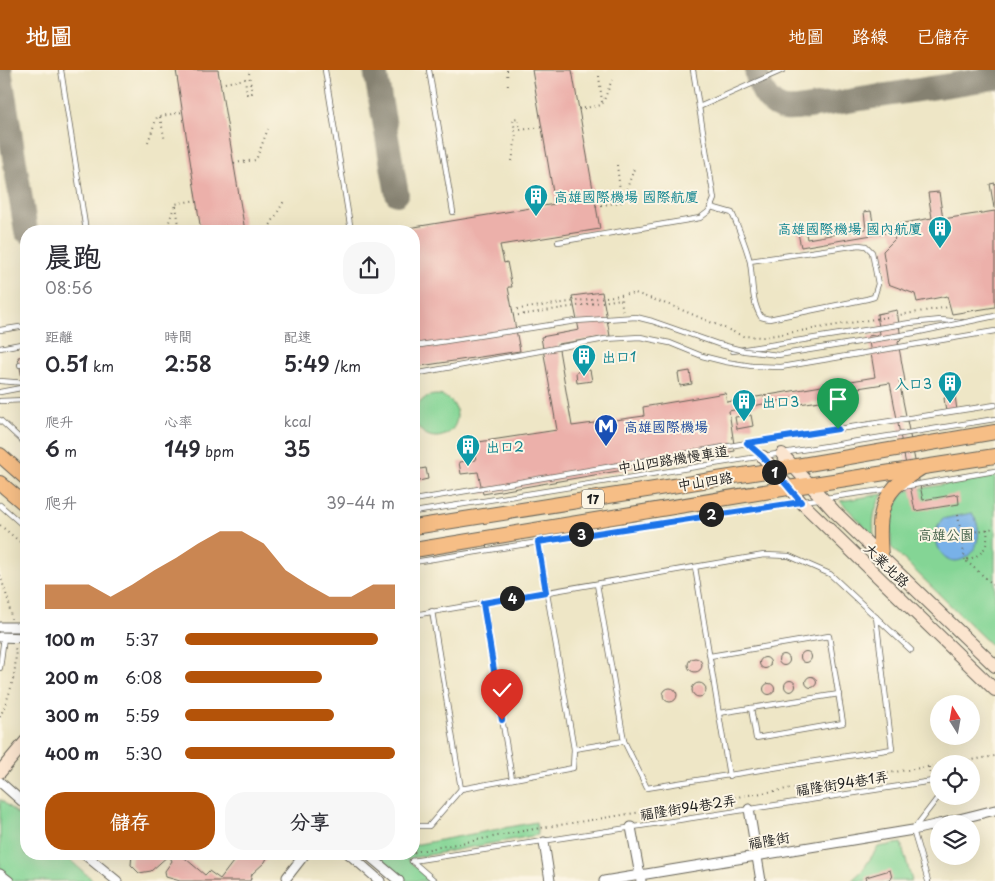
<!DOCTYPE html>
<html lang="zh-TW">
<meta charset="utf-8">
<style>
body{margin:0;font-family:"Playpen Sans","LXGW WenKai TC",sans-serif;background:#f7f7f7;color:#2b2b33;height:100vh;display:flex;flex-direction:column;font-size:19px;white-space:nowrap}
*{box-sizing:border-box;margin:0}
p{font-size:16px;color:#7c7c81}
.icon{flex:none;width:28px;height:28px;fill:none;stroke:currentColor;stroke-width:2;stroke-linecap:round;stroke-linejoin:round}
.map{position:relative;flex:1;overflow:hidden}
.details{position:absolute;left:20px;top:155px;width:400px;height:635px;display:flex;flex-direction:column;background:#fff;border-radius:20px;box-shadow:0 5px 20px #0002}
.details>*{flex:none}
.needle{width:32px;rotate:349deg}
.controls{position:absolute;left:930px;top:625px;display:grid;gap:10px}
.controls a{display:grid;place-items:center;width:50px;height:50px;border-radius:50%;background:#fff;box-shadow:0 5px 20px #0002;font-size:25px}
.pin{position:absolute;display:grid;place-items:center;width:42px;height:42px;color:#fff;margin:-51px -21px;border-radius:50% 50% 50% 0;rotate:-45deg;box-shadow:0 0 5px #0007}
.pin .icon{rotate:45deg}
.km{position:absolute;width:25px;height:25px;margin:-12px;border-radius:50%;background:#222;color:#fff;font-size:14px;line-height:25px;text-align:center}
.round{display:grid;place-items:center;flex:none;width:52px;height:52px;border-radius:20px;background:#f7f7f7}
.overview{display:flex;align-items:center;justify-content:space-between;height:85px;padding:0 25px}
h1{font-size:28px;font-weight:600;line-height:38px}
.stats{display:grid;grid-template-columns:repeat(3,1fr);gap:8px;height:85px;padding:5px 25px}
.stats div{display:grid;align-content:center}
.stats b{font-size:21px;font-weight:600}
.stats small{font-size:14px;font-weight:400}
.stats p{font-size:14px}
.chart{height:140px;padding:10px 25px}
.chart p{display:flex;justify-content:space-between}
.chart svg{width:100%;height:90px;margin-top:5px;fill:#b45309;opacity:.7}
.primary-button{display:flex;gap:10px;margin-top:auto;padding:10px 25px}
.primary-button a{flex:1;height:58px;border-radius:20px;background:#b45309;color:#fff;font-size:20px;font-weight:600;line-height:58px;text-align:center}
.primary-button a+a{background:#f7f7f7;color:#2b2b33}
ul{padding:0 25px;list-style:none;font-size:16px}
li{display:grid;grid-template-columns:80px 60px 1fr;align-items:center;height:38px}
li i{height:12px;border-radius:6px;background:#b45309}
header{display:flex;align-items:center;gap:30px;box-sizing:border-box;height:70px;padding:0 25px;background:#b45309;color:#fff}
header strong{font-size:24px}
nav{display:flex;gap:28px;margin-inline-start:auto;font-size:18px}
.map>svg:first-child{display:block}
</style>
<header>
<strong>地圖</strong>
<nav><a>地圖</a><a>路線</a><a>已儲存</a></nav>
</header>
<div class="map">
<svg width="995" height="811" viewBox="0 0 995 811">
<rect width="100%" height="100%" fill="#fcf5e5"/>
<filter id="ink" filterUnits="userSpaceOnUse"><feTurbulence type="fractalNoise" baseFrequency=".02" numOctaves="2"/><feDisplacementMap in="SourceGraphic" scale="10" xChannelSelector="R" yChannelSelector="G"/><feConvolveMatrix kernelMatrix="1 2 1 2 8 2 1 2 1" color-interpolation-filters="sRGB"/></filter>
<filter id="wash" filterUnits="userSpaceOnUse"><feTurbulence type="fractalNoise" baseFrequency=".0096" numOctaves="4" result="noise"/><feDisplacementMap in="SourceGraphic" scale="20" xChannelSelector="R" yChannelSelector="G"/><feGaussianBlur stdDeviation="1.12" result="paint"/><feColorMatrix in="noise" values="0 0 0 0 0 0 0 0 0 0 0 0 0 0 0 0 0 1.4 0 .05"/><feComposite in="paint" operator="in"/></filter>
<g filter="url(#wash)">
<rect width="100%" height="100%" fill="#eee6c6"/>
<!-- green -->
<g fill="#84d595" stroke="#507858">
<circle cx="436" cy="346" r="21"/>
<path d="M 995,406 L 995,579 L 891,477 C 891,451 888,442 905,421 Z"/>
<path d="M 883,424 C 874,438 872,449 874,466 L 840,431 Z"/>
<path d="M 0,729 L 26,752 L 26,784 L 63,784 L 94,811 L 13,811 L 0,800 Z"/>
<path d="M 536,752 L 538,765 L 407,789 L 432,811 L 407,811 L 373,784 L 414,784 L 414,775 Z"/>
<path d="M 901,773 L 912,811 L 851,811 L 862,801 L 878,777 Z"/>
</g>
<!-- water -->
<path fill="#78b1e8" stroke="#4a6682" d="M 972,443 C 995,477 950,513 937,474 C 934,465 937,457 942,449 Z"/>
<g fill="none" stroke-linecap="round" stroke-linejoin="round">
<!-- taxiway -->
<g stroke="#858171" stroke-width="24">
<path d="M 0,0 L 26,161"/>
<path d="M 375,0 L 397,124"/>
<path d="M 756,0 C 758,14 766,33 781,38 C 786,40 792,39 797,39 L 995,8"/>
</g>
</g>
<g id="blocks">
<!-- building -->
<g fill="#ecb0aa">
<path d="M 176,0 L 218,0 L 245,161 L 201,161 Z"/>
<path d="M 532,0 L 572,0 L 600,159 L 500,175 L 504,193 L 507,192 L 512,217 L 508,217 L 520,281 L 414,297 L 414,161 L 396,160 L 555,134 Z"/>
<path d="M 995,113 L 995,138 L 994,138 L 990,114 Z"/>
<path d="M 939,122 L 943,149 L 995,141 L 995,237 L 952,244 L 947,226 L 917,232 L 915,224 L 888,214 L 883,181 L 895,169 L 890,162 L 801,177 L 796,154 L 804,153 L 807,169 L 866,159 L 864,142 L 871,141 L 874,158 L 932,148 L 928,123 Z"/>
<path d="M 602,222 L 610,266 L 558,274 L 572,356 L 644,346 L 643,337 L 725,323 L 727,332 L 875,307 L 868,266 L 880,264 L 877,244 L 897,240 L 901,269 L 898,272 L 905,311 L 899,311 L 923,430 L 958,424 L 959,434 L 915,441 L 890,313 L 826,323 L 827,330 L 799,334 L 797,327 L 729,341 L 735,381 L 483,424 L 478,402 L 461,404 L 459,392 L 476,390 L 472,373 L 557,360 L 541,267 L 579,260 L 572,226 Z"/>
<path d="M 26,286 L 26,307 L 22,308 L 18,287 Z"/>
<path d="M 590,300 L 592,311 L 577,313 L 576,302 Z"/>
<path d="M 690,301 L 692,314 L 680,316 L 678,303 Z"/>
<path d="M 955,326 L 957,340 L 946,342 L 944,328 Z"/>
<path d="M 751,345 L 753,356 L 737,359 L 735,347 Z"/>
<path d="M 426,398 L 428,409 L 414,412 L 414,400 Z"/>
<circle cx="806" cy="587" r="5.5"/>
<circle cx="784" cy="590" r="5.5"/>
<circle cx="765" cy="593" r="5.5"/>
<circle cx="695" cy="595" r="7"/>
<circle cx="811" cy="612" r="5.5"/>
<circle cx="790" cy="616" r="5.5"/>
<circle cx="699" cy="620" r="7"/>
<circle cx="769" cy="619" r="5.5"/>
<circle cx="670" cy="625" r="7"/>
<path d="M 132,784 L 180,784 L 205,805 L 209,801 L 220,809 L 239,784 L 267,784 L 268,786 L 265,792 L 252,804 L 250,811 L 180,811 L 166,807 L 165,801 L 172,791 L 169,785 L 151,801 L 139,803 L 131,795 Z"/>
<path d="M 890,800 L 892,808 L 890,809 L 891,811 L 867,811 L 866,807 Z"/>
</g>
</g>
</g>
<g filter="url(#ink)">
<use href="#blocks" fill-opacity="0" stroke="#666358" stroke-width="1"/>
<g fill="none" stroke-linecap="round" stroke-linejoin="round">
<!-- lane casing -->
<g stroke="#666358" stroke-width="6">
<g id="lane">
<path d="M 61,0 L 86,161"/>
<path d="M 325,0 L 351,161"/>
<path d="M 429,0 L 453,142"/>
<path d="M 699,37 L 783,0"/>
<path d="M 711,137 L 732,143 C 739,159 746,175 750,192 C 753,210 751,231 761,247 L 769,249 L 867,229 L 874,227 L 878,214 L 872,182 L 866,176 L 859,175 L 750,191"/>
<path d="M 558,172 L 700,148 L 709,141 L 714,129 L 693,0"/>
<path d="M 0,260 L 26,256"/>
<path d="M 0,278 L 26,273"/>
<path d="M 733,281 L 910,253 L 941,250 L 962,252"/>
<path d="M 20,295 L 26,294"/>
<path d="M 414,304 L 605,269 L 640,267 L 670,273 L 702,286 L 726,292 L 752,296 L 781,297 L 995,261"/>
<path d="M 0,311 L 26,313"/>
<path d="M 0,322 L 26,317"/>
<path d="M 0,331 L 26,330"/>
<path d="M 0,350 L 26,374"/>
<path d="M 747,373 L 763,387"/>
<path d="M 902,417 L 995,401"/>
<path d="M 414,430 L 747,373 L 995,335"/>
<path d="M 0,435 L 26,458"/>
<path d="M 414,442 L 995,349"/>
<path d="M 414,492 L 726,442 L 889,419"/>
<path d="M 695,497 L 729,706"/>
<path d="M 597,514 L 624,671 L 647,718 L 892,679 L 876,547"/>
<path d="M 483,533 L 512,709"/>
<path d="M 432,541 L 461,719 L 573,698 L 574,679 L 538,472"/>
<path d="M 414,545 L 764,485 L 789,486 L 830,504 L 911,580"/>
<path d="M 710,586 L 829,566 L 843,653 L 756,668 L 751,638"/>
<path d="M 0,598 L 4,567"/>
<path d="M 719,643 L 839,624"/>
<path d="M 574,679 L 624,671"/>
<path d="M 414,756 L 429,756 L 461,719"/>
<path d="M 412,791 L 939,710"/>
<path d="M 412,791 L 435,811"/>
<path d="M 928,811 L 913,760 L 939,726"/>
</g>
</g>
<!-- street casing -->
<g stroke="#666358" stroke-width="11">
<g id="street">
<path d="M 0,557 L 26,557"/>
<path d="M 0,567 L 26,568"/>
<path d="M 0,712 L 26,735"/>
<path d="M 749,739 L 761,811"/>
<path d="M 939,754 L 995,740"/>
<path d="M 631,757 L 641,811"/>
<path d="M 544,772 L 550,811"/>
<path d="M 84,784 L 117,811"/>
<path d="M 349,784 L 380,811"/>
<path d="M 367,784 L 399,811"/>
<path d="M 0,804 L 9,811"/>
<path d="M 287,807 L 305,784"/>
<path d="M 604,811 L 913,760 L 939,754"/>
</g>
</g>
<!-- secondary casing -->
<g stroke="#666358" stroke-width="14">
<g id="secondary">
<path d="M 782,384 L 834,441 L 995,596"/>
<path d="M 763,387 L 801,432 L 995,620"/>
<path d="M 0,702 L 26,671"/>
</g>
</g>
<!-- primary casing -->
<g stroke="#666358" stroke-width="16">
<g id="primary">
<path d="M 0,385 L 26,408"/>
<path d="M 0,413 L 26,435"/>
<path d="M 414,457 L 773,400 L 995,362"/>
<path d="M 414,480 L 788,418 L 995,386"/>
<path d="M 881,486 C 879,462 877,436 895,417 C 902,410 912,404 921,398"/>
</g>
</g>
<!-- path -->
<g stroke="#666358" stroke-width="2" stroke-dasharray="1 4" stroke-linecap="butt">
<path d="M 507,0 L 508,18"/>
<path d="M 599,6 L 602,32"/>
<path d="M 220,14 L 245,9 L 247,24 L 252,23 L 249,4 L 250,0"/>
<path d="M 579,39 L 602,35 L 612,10"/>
<path d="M 160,47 L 165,71"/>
<path d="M 148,72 L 157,47 L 182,42"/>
<path d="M 512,91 L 516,67 L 513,49 L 518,48 L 520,60 L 542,57"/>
<path d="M 234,93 L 256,90 L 268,59"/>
<path d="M 617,95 L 621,129"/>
<path d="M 176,136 L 180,161"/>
<path d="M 596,136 L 622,132 L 634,99"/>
<path d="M 166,161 L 175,134 L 196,130"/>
<path d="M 264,161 L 267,161 L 284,131"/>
<path d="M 512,240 L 635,223 L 675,237 L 743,266 L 763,267 L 949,237"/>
<path d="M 513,246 L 621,229 L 623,243"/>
<path d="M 958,445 L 965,490"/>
<path d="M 0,455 L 26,477"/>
<path d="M 987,459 C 989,477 983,486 965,490 L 995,516"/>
<path d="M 961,464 L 995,458"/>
<path d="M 0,505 L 9,533 L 11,549"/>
<path d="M 0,647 C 10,624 18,601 15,576"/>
<path d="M 949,694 L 995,686"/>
<path d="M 929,697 L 930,706"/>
<path d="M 414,782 L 534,759 L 939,695"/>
<path d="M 398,784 L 402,784"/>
</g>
<!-- lane -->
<use href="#lane" stroke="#fff" stroke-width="4.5"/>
<!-- street -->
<use href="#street" stroke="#fff" stroke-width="9"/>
<!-- secondary -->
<use href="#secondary" stroke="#fbe5cf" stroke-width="12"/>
<!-- primary -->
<use href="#primary" stroke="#f6be86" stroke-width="14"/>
<!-- lane-bridge casing -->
<g stroke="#666358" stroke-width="6" stroke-linecap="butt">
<path id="lane-bridge" d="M 414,276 L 576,251 L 636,247 L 652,251 L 718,274 L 745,281 L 778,285 L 914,263 L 995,246"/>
</g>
<!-- lane-bridge -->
<use href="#lane-bridge" stroke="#fff" stroke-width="4.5"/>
</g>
</g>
<g fill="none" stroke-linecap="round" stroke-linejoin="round" filter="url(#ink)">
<!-- route casing -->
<g stroke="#fff" stroke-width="10">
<path id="route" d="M 502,650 L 483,533 L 546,522 L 538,472 L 801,432 L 763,387 L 747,373 L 838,359"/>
</g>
<!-- route -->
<use href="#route" stroke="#1a73e8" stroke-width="6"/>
</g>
<!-- icons -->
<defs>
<g id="building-pin" transform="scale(1.25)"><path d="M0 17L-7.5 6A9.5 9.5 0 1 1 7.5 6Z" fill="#0f9aa8" stroke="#fcf5e5"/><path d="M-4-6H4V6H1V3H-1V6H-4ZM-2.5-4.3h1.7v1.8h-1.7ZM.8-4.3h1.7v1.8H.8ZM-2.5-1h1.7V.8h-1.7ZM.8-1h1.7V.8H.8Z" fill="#fff"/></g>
<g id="metro-pin" transform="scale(1.25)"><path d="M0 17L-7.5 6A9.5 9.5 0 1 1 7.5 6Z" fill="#1a4fb4" stroke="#fcf5e5"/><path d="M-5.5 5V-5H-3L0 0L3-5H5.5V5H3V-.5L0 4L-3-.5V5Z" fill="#fff"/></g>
</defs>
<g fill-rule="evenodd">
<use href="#building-pin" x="536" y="126"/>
<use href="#building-pin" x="940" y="158"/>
<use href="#building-pin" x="584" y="286"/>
<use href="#building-pin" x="950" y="313"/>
<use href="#building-pin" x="744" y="331"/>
<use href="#metro-pin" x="606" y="356"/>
<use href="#building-pin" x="468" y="376"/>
</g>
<g text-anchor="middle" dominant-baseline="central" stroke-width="4" stroke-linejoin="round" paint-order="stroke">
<!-- shield labels -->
<rect fill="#fcf5e5" stroke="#5f5d58" stroke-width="1" x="582" y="419.5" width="22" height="19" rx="4"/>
<g font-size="12" font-weight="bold" fill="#1c1c1c">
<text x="593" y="429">17</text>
</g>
<!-- culture labels -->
<g font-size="14" fill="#0d838f" stroke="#fcf5e5" text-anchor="start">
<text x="554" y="126">高雄國際機場 國際航廈</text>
<text x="922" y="158" text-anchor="end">高雄國際機場 國內航廈</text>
<text x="602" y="286">出口1</text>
<text x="932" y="313" text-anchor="end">入口3</text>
<text x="762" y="331">出口3</text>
<text x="486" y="376">出口2</text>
</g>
<!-- transit labels -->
<g font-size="14" fill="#164399" stroke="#fcf5e5" text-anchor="start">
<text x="624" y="356">高雄國際機場</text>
</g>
<!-- street labels -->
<g font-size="14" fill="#1c1c1c" stroke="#fcf5e5">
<text transform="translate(673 389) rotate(-9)">中山四路機慢車道</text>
<text transform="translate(705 411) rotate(-9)">中山四路</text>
<text transform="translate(887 495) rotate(44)">大業北路</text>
<text transform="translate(842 713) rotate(-9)">福隆街94巷1弄</text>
<text transform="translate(688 737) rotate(-9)">福隆街94巷2弄</text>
<text transform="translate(769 770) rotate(-10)">福隆街</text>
</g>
<!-- park labels -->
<g font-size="14" fill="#405d46" stroke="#fcf5e5">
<text x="946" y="464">高雄公園</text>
</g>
</g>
</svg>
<div class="controls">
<a><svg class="needle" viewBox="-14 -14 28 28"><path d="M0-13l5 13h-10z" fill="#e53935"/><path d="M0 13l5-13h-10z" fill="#7c7c81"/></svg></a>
<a><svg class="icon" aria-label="locate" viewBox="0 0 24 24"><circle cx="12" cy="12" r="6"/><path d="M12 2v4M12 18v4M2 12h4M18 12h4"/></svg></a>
<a><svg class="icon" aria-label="layers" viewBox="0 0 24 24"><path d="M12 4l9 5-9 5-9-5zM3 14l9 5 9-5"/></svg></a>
</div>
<div class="pin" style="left:838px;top:359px;background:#1e9e55"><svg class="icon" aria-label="arrive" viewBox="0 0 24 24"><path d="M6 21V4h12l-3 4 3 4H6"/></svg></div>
<div class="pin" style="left:502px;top:650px;background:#d93025"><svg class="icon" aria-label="check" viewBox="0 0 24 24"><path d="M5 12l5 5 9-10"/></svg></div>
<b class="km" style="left:774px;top:402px">1</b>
<b class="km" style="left:711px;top:444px">2</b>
<b class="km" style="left:581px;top:464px">3</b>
<b class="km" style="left:512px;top:528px">4</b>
<section class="details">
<div class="overview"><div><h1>晨跑</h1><p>08:56</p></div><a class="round"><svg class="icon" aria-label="share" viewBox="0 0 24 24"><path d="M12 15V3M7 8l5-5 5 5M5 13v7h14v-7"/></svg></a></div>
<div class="stats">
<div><p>距離</p><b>0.51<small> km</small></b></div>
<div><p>時間</p><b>2:58</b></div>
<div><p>配速</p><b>5:49<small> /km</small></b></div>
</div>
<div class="stats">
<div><p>爬升</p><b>6<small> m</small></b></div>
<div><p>心率</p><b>149<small> bpm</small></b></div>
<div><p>kcal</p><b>35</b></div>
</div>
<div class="chart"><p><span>爬升</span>39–44 m</p>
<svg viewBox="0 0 160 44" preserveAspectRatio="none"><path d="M0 44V32L10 32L20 32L30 38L40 32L50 25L60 19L70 12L80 6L90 6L100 12L110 25L120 32L130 38L140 38L150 32L160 32V44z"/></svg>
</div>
<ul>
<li><b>100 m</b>5:37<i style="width:92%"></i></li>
<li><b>200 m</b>6:08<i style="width:65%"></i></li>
<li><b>300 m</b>5:59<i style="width:71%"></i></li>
<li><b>400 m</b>5:30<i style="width:100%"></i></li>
</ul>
<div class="primary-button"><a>儲存</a><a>分享</a></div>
</section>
</div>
